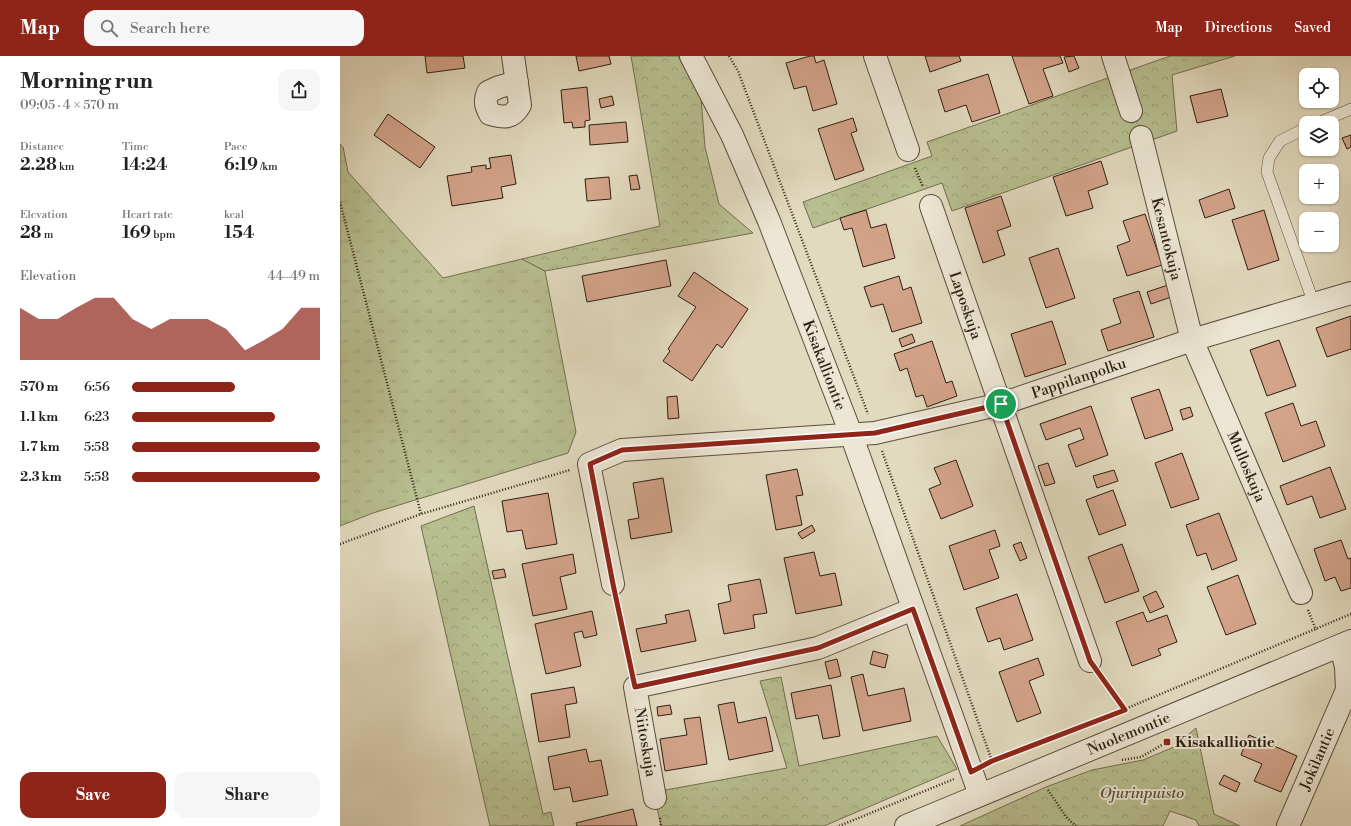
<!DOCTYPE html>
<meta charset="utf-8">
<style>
body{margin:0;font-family:"Libre Bodoni",serif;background:#f6f6f6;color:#222;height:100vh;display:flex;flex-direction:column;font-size:15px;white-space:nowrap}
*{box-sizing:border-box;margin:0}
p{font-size:13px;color:#767676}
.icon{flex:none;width:22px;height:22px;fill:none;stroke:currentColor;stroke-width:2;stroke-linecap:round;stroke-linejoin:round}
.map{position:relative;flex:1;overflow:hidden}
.details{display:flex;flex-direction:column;background:#fff;width:340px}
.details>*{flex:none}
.buttons{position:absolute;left:959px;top:12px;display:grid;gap:8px}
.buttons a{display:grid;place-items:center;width:40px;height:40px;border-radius:8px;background:#fff;box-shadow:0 1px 3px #0004;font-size:20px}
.pin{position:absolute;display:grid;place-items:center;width:34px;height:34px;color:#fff;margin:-17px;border:2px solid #fff;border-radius:50%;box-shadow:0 1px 4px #0007}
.round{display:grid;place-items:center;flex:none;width:42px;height:42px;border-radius:12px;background:#f6f6f6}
.summary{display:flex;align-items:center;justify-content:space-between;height:68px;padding:0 20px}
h1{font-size:22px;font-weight:800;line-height:30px}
.stats{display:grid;grid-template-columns:repeat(3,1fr);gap:6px;height:68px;padding:4px 20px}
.stats div{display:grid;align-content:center}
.stats b{font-size:17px;font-weight:800}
.stats small{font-size:11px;font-weight:400}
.stats p{font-size:11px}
.chart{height:112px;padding:8px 20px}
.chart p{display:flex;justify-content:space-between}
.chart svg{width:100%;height:72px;margin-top:4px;fill:#8f2418;opacity:.7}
.primary-button{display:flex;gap:8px;margin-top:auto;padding:8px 20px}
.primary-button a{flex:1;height:46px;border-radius:12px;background:#8f2418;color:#fff;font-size:16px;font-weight:800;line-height:46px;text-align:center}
.primary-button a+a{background:#f6f6f6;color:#222}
ul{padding:0 20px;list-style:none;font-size:13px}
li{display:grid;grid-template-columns:64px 48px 1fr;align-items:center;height:30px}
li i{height:10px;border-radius:5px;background:#8f2418}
header{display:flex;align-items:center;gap:24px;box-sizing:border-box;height:56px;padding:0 20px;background:#8f2418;color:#fff}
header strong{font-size:19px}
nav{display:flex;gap:22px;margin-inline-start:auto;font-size:14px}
.search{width:280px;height:36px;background:#f6f6f6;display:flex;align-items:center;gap:10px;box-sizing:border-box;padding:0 14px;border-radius:12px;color:#767676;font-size:15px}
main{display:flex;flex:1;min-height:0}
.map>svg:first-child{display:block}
</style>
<header>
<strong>Map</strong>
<div class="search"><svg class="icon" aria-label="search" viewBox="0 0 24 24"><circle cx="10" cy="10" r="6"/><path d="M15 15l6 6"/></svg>Search here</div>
<nav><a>Map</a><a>Directions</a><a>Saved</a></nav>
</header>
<main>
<section class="details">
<div class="summary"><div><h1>Morning run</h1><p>09:05 · 4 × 570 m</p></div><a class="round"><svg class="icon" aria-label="share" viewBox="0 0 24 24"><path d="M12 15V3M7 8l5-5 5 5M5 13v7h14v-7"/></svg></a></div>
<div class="stats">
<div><p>Distance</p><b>2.28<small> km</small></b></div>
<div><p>Time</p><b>14:24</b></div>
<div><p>Pace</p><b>6:19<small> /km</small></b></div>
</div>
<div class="stats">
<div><p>Elevation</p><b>28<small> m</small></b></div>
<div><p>Heart rate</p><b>169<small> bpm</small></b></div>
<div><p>kcal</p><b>154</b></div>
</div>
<div class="chart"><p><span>Elevation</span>44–49 m</p>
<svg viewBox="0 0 160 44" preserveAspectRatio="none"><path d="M0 44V12L10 19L20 19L30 12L40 6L50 6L60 19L70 25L80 19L90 19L100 19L110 25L120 38L130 32L140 25L150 12L160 12V44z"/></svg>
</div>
<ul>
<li><b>570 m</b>6:56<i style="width:55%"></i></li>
<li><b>1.1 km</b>6:23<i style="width:76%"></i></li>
<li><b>1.7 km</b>5:58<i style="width:100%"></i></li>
<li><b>2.3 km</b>5:58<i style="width:100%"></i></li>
</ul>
<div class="primary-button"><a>Save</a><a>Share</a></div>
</section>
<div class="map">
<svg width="1011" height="770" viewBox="0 0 1011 770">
<defs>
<pattern id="grass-tufts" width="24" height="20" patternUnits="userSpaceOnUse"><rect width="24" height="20" fill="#b7be8f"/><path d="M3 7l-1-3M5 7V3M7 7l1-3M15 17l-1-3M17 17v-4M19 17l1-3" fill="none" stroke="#9ea37a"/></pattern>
<pattern id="forest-crowns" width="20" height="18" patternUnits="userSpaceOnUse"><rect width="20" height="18" fill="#b7be8f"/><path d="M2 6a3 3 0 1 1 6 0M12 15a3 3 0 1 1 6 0" fill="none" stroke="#9ea37a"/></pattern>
</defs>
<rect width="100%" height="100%" fill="#e2dabf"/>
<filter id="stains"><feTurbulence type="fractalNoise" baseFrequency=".005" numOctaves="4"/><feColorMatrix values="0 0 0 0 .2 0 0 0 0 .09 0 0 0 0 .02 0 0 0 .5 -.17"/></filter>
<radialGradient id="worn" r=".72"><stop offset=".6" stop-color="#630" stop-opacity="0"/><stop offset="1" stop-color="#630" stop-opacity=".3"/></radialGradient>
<!-- grass -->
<path fill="url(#grass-tufts)" stroke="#726e50" d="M 0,88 L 3,91 L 8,116 L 103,222 L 182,203 L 205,215 L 236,376 L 228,397 L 33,457 L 0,470 Z"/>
<!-- forest -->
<g fill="url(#forest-crowns)" stroke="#726e50">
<path d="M 291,0 L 338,0 L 361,42 L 365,91 L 379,148 L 413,177 L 205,215 L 182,203 L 320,170 Z"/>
<path d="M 830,0 L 895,0 L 832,19 L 837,75 L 612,155 L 602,127 L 473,172 L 463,146 L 592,100 L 587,86 Z"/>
<path d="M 134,450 L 203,758 L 211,756 L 214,770 L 150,770 L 81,470 Z"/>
<path d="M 441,621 L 459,710 L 597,680 L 617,713 L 484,770 L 321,770 L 315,742 L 320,735 L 447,712 L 420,625 Z"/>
<path d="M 856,672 L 874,758 L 900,770 L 859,770 L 856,764 L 830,755 L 823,770 L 620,770 L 706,731 L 752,714 L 803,704 L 834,691 Z"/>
</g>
<!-- building -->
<g fill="#d3a38a" stroke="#2e1e11">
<path d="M 85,0 L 123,0 L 125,12 L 87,17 Z"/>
<path d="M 236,0 L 269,0 L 271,8 L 239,15 Z"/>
<path d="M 470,0 L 474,0 L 476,7 L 484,4 L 497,48 L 473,55 L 466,30 L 454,33 L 446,7 Z"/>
<path d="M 585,0 L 619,0 L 621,5 L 590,16 Z"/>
<path d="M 672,0 L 720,0 L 723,7 L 703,13 L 713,40 L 689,48 Z"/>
<path d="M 734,0 L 739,12 L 729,16 L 724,1 Z"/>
<path d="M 648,18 L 660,57 L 632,66 L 626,49 L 605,56 L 598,34 Z"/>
<path d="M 247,31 L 250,64 L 245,65 L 245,71 L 233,72 L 232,66 L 224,67 L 221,34 Z"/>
<path d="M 881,33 L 888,60 L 857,67 L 850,40 Z"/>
<path d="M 272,40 L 274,49 L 261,52 L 259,43 Z"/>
<path d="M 48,58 L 95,91 L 80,112 L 34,79 Z"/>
<path d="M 513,62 L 517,75 L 511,77 L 524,114 L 495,124 L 478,73 Z"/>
<path d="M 286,66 L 288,86 L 250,89 L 249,69 Z"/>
<path d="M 1011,79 L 1011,91 L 1007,93 L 1002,82 Z"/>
<path d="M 171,99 L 176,128 L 161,131 L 163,142 L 112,150 L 107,120 L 132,116 L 131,111 L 146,109 L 146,113 L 151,112 L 149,102 Z"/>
<path d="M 761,105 L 768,128 L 748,135 L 753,152 L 726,160 L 713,121 Z"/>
<path d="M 297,119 L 300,133 L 291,134 L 289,120 Z"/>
<path d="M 269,121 L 271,143 L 247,145 L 245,123 Z"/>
<path d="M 889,133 L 895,152 L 865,162 L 859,144 Z"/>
<path d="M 661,140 L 671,170 L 657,175 L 665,199 L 643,207 L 625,152 Z"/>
<path d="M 526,154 L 531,172 L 546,168 L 555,202 L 523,211 L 512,172 L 504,174 L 500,162 Z"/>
<path d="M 924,154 L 939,204 L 908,214 L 892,164 Z"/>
<path d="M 805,158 L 822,209 L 787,220 L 777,190 L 790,185 L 783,165 Z"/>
<path d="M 718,192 L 735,242 L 706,252 L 689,202 Z"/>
<path d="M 326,204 L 331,230 L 247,246 L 242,220 Z"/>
<path d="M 354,216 L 408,253 L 382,292 L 377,288 L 352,325 L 323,305 L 330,295 L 328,293 L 356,251 L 338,240 Z"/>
<path d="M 559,220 L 563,234 L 571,231 L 582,267 L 552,276 L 543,248 L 531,251 L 524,231 Z"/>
<path d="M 831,228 L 834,240 L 811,248 L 807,236 Z"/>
<path d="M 799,235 L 814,281 L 768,295 L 761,274 L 781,267 L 773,243 Z"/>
<path d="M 1011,260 L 1011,293 L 987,301 L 976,272 Z"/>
<path d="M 712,265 L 726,308 L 685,321 L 671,278 Z"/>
<path d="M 572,278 L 575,286 L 562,291 L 559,283 Z"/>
<path d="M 939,284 L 956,330 L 927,340 L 910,294 Z"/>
<path d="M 592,285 L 606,327 L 612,325 L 617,340 L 587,351 L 583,339 L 576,341 L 567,312 L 560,315 L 554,298 Z"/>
<path d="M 819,333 L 833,374 L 805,383 L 791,342 Z"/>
<path d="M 337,340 L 339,362 L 328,363 L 327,341 Z"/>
<path d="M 953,347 L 961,370 L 976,365 L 985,390 L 943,406 L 925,357 Z"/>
<path d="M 751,350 L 768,399 L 736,411 L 728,389 L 744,383 L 740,372 L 706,384 L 700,368 Z"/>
<path d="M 850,351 L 853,360 L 843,364 L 840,354 Z"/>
<path d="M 842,397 L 859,443 L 831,452 L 815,407 Z"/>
<path d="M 616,404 L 633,450 L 601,463 L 589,433 L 601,428 L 594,412 Z"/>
<path d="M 708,407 L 715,427 L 705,430 L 698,410 Z"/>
<path d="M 990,411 L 1006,453 L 980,462 L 972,440 L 947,449 L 940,430 Z"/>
<path d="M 457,413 L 463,439 L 456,440 L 462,469 L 436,474 L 426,419 Z"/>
<path d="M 774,414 L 778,425 L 757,432 L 753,420 Z"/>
<path d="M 323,422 L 332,476 L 291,483 L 288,464 L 299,462 L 293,427 Z"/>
<path d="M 773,434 L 786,469 L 759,479 L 746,444 Z"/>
<path d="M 208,437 L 217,488 L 186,493 L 182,474 L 167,476 L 162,445 Z"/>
<path d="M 879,457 L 897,504 L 872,514 L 866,497 L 857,500 L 846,469 Z"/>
<path d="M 472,469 L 475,475 L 462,483 L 458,477 Z"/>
<path d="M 655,474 L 660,490 L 649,494 L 659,522 L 624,534 L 609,490 Z"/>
<path d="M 1001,484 L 1008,503 L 1011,502 L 1011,532 L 1001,535 L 995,521 L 985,525 L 974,493 Z"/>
<path d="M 681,486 L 687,502 L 680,505 L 673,489 Z"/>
<path d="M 782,488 L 799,535 L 765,547 L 748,501 Z"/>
<path d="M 474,496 L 480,520 L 495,517 L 502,549 L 456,558 L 444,502 Z"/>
<path d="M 233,498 L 236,517 L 220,521 L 227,553 L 193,560 L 182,508 Z"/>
<path d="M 164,513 L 166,521 L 154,523 L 152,515 Z"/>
<path d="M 898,519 L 916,568 L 886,579 L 867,531 Z"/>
<path d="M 420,523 L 427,557 L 413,559 L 415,572 L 384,578 L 378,548 L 391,545 L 388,529 Z"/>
<path d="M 816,535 L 824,551 L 810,557 L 803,541 Z"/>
<path d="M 677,538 L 693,584 L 664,594 L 660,582 L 648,586 L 636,552 Z"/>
<path d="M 349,554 L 356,585 L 301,596 L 296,573 L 327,567 L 325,559 Z"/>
<path d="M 252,555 L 257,579 L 244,582 L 242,575 L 234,577 L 241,610 L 206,618 L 195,568 Z"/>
<path d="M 803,556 L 807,566 L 827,559 L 837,586 L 818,593 L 821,599 L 792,610 L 776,566 Z"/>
<path d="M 533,595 L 548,599 L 545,612 L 530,608 Z"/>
<path d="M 698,602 L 704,619 L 689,625 L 701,657 L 677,666 L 659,616 Z"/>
<path d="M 497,603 L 501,620 L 489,623 L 485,606 Z"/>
<path d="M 523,618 L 528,640 L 564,632 L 571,665 L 523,675 L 511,621 Z"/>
<path d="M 491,629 L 500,680 L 483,683 L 478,659 L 456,663 L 451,637 Z"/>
<path d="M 234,631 L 237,647 L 225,649 L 230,681 L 199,686 L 191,638 Z"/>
<path d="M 394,646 L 398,667 L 426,661 L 433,695 L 389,704 L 378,649 Z"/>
<path d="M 330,649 L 332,658 L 318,660 L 317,651 Z"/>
<path d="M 360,661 L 367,708 L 325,715 L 320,683 L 347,679 L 344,663 Z"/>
<path d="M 909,679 L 957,700 L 941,736 L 914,725 L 922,708 L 901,699 Z"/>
<path d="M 246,693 L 249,706 L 261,704 L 268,739 L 233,746 L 230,731 L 214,734 L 208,701 Z"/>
<path d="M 884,719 L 900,727 L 896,736 L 879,728 Z"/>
<path d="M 293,753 L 297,770 L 237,770 L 236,767 Z"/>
</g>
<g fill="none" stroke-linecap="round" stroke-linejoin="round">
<!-- service casing -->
<g stroke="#5b4d3c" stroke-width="12">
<g id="service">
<path d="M 978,67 L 1011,53"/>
<path d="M 966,72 L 940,85 L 929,102 L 927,116 L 974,248"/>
</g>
</g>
<!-- minor casing -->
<g stroke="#5b4d3c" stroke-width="24">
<g id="minor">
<path d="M 173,0 L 180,49 C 172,63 164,62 150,58 C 146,50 144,45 148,36 L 159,31 L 177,26"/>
<path d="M 535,0 L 568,94"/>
<path d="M 773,0 L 791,55"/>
<path id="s1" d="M 801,81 L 852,284 L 961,537"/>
<path id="s2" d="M 591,150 L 750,605"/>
<path id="s3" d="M 273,528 L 249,408 L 282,394 L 535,377 L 661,348 L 852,284 L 1011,237"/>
<path d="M 315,742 L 295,631 L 478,592 L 573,553"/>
<path id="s4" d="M 948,770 L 1007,634 L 1006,611 L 1001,590"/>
</g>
</g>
<!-- tertiary casing -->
<g stroke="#5b4d3c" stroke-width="24">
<g id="tertiary">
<path id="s5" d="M 351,0 L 392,79 L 429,165 L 511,378 L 640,739"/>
<path id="s6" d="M 566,770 L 1011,585"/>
</g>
</g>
<!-- path -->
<g stroke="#2e1e11" stroke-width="2.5" stroke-dasharray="1 2" stroke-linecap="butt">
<path d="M 389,0 L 398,15 L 528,358"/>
<path d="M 575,112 L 583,131"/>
<path d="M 0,146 L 81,458"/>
<path d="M 542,395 L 652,705"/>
<path d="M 0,488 L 81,458 L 230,414"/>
<path d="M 277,548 L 291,611"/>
<path d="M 968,554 L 976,574"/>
<path d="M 761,620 L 785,653"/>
<path d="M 782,704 L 801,701 L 827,686"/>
<path d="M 652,705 L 785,653 L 1011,558"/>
<path d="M 708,734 L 727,762 L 736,770"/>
<path d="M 320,762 L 321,770"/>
<path d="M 499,770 L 614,723"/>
</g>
<!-- service -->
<use href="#service" stroke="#ece7d5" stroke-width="11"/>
<!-- minor -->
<use href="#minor" stroke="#ece7d5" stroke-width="22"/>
<!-- tertiary -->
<use href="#tertiary" stroke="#ece7d5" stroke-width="22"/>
</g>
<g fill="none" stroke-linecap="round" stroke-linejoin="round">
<!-- route casing -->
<g stroke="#fff" stroke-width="8">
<path id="route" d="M 661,348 L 750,605 L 785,654 L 652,705 L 631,716 L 573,553 L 478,592 L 295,631 L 273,528 L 250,408 L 282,394 L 535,377 Z"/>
</g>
<!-- route -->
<use href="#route" stroke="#8f2418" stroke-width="5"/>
</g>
<!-- markers -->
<rect fill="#8f2418" stroke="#ece7d5" stroke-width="1.5" x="823" y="682" width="8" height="8" rx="2"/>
<g text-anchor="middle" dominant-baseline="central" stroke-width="4" stroke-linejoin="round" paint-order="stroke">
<!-- street labels -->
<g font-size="15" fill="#2e1e11" stroke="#ece7d5">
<text stroke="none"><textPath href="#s1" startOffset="105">Kesantokuja</textPath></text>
<text stroke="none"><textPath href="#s2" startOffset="105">Laposkuja</textPath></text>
<text stroke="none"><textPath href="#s5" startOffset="337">Kisakalliontie</textPath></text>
<text stroke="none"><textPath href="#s3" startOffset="623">Pappilanpolku</textPath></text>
<text stroke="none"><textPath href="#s1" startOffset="347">Mulloskuja</textPath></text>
<text stroke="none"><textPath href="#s6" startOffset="241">Nuolemontie</textPath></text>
<text transform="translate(305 686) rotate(80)">Niitoskuja</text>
<text stroke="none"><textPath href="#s4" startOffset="73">Jokilantie</textPath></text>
</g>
<!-- poi labels -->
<g font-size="15" font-weight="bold" fill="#2e1e11" stroke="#ece7d5" text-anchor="start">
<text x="835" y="686">Kisakalliontie</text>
</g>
<!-- park labels -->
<g font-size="15" font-style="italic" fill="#574e37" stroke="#ece7d5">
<text x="802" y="737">Ojurinpuisto</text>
</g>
</g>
<rect width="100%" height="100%" filter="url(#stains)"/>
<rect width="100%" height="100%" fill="url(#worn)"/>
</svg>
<div class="buttons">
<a><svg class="icon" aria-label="locate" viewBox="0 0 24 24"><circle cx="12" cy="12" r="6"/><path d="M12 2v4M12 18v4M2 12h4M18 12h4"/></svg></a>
<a><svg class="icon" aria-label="layers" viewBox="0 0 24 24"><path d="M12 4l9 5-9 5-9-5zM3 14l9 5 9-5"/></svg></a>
<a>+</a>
<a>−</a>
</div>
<div class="pin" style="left:661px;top:348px;background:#1e9e55"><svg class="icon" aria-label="arrive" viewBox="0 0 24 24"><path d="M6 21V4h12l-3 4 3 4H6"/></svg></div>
</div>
</main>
